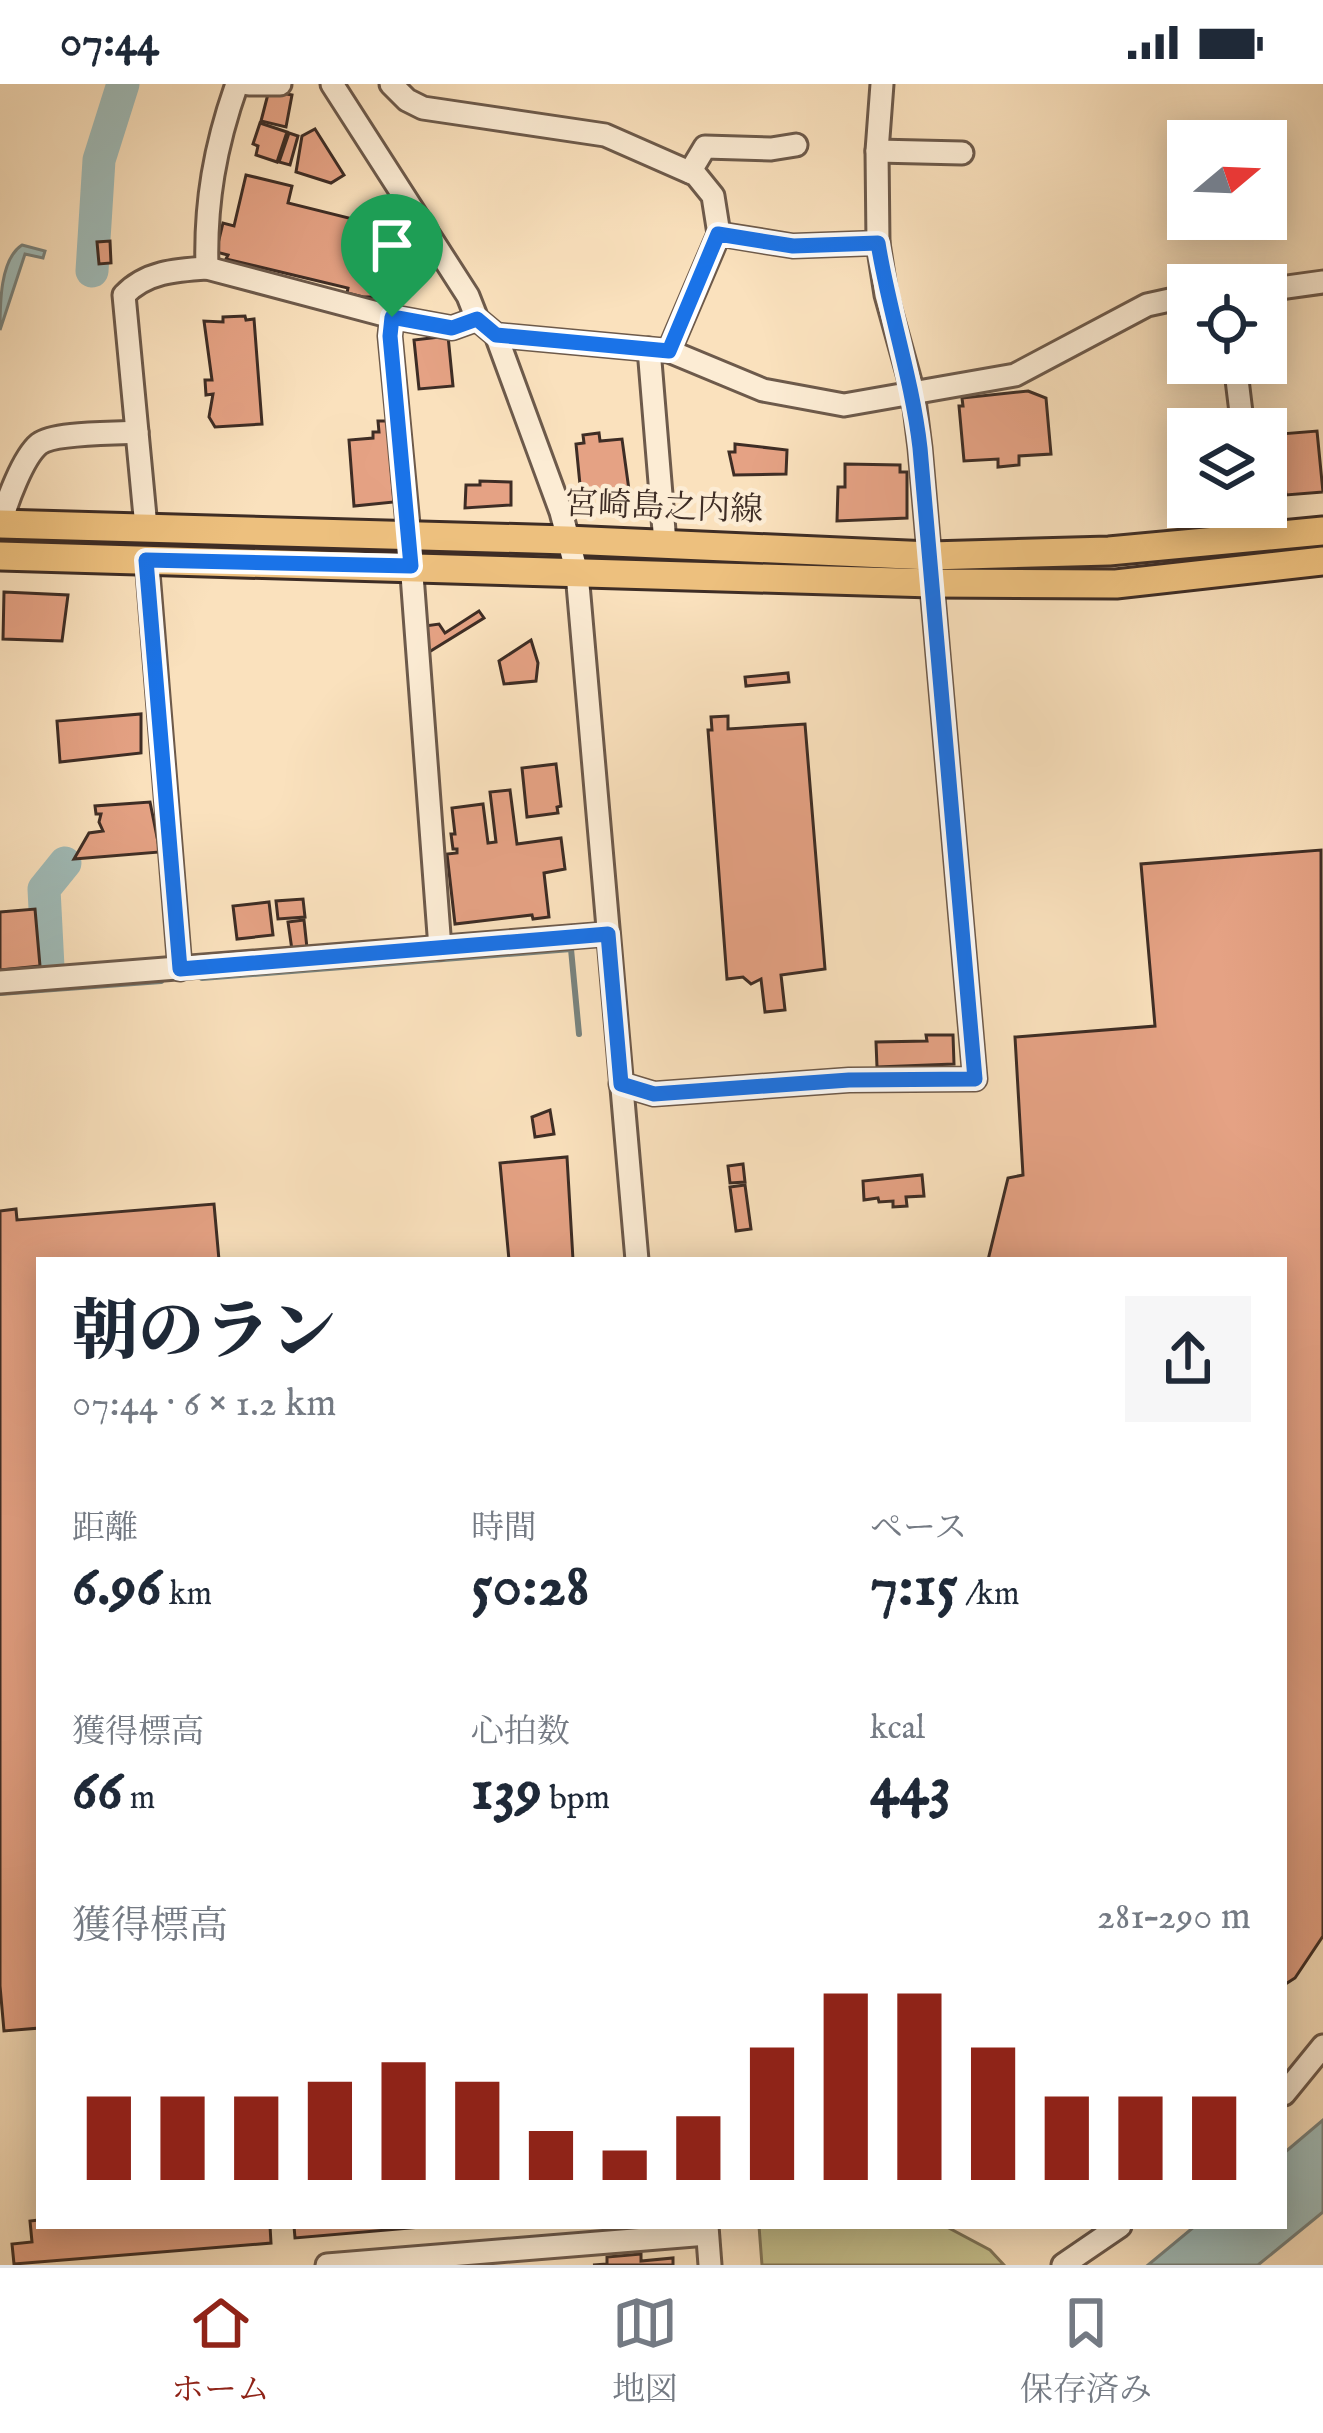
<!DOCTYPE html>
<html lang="ja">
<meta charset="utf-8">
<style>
body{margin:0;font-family:"IM FELL English","Noto Serif JP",serif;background:#f6f6f7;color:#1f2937;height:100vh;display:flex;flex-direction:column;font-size:45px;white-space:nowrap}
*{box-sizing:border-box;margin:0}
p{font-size:39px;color:#747a83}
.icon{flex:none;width:66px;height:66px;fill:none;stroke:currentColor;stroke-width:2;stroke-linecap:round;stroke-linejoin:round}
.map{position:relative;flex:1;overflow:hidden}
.panel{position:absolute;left:36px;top:1173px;width:1251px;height:972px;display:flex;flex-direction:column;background:#fff;border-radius:0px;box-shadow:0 6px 30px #0003}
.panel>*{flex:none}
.needle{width:78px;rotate:71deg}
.fabs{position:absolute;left:1167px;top:36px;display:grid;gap:24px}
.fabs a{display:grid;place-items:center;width:120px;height:120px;border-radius:0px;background:#fff;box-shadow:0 6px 30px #0003;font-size:60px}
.pin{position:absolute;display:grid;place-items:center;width:102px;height:102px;color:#fff;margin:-123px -51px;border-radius:50% 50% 50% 0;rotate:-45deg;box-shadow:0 0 12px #0007}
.pin .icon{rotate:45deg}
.round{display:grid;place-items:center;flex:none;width:126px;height:126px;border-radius:0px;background:#f6f6f7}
.head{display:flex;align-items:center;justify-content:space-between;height:204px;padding:0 36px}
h1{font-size:66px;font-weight:800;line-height:90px}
.stats{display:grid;grid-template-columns:repeat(3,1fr);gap:18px;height:204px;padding:12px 36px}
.stats div{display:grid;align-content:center}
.stats b{font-size:60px;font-weight:800}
.stats small{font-size:33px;font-weight:400}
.stats p{font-size:33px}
.chart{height:336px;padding:24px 36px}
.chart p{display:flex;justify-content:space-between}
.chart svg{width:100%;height:216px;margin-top:12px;stroke:#8f2418;stroke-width:6}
.status{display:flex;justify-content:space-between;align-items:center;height:84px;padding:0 60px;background:#fff;direction:ltr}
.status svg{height:33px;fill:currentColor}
.tab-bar{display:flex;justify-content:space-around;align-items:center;height:168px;border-top:3px solid #e0e1e3;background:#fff;font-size:33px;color:#747a83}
.tab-bar a{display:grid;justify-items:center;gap:6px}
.tab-bar .on{color:#8f2418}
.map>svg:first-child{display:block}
</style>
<div class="status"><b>07:44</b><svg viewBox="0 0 49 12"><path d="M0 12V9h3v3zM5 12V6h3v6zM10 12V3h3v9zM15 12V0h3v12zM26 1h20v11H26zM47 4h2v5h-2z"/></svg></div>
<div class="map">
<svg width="1323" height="2181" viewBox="0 0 1323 2181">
<rect width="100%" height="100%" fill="#fae1bd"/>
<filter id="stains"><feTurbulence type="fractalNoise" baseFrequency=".00167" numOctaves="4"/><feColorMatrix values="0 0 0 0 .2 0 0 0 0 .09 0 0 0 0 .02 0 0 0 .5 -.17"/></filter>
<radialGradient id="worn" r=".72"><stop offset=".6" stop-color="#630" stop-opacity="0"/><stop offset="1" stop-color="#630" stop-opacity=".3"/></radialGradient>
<!-- green -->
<path fill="#c6c08c" stroke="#827658" stroke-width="3" d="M 759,2142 L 945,2142 L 990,2166 L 1004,2181 L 762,2181 Z"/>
<!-- water -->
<g fill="#a0bcb9" stroke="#79837e" stroke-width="3">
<path d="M 22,161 L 45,167 L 43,174 L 25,170 L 0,246 C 0,220 0,175 22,161 Z"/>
<path d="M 1323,2036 L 1323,2128 L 1258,2181 L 1148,2181 L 1195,2142 L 1284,2142 L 1284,2069 Z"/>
</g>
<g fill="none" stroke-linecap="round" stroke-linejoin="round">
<!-- stream -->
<g stroke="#79837e" stroke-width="6">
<path d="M 202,894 L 571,865 L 579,950"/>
<path d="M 0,909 L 161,897"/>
</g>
<!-- river -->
<g stroke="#a0bcb9" stroke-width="33">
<path d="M 92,187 L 99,76 L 123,0"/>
<path d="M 48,883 L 44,805 L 65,779"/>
</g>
</g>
<!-- building -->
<g fill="#e5a284" stroke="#3e2d25" stroke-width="3">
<path d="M 276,8 L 292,11 L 286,43 L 261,37 L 268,10 L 275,11 Z"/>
<path d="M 260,39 L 287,48 L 277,78 L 256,71 L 258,62 L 253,60 Z"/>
<path d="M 315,45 L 344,91 L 331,99 L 296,88 L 302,52 Z"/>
<path d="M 289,49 L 298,52 L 290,81 L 279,78 Z"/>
<path d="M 246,91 L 292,102 L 288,119 L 369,139 L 366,150 L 380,153 L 377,165 L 389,167 L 384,186 L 409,192 L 404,213 L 374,206 L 373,213 L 363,213 L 347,209 L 348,204 L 226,175 L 228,171 L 216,168 L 223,139 L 234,142 Z"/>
<path d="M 110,157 L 111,179 L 99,180 L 97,158 Z"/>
<path d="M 245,232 L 246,236 L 254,235 L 262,340 L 215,343 L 209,333 L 213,310 L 206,311 L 205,296 L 212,296 L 204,237 L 223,238 L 223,233 Z"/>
<path d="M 448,252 L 453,302 L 419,305 L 414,256 Z"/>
<path d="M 1028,307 L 1046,314 L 1051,370 L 1019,372 L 1019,381 L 998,383 L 998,375 L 964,377 L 959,322 L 963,322 L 962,314 Z"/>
<path d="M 378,337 L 387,337 L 394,418 L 354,422 L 349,356 L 373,354 L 373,348 L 379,348 Z"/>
<path d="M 1317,347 L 1323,408 L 1286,411 L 1280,350 Z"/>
<path d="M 599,349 L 600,357 L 622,355 L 629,406 L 581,411 L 576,360 L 584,359 L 583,351 Z"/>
<path d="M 1188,355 L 1188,422 L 1187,422 L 1179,356 Z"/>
<path d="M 735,360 L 787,366 L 786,390 L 734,391 L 729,368 L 735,368 Z"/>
<path d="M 845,380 L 900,381 L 900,388 L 907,388 L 907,434 L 837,437 L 838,403 L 845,403 Z"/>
<path d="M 480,397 L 511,398 L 511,421 L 465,424 L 466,401 L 480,401 Z"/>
<path d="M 4,508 L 68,511 L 62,557 L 3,555 Z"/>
<path d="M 479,527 L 484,534 L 429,568 L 425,542 L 439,540 L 445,549 Z"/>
<path d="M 531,556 L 538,579 L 536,597 L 504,600 L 499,577 Z"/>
<path d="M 788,589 L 789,598 L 746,602 L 745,593 Z"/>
<path d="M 141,630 L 141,669 L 60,678 L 57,637 Z"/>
<path d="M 728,632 L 728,645 L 805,640 L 825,885 L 781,891 L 785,926 L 765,928 L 761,895 L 751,900 L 743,893 L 727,895 L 708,646 L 712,646 L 711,633 Z"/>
<path d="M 556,680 L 561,722 L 557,723 L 558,729 L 527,733 L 522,684 Z"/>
<path d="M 510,706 L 517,760 L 561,754 L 565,785 L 544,789 L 549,833 L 533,835 L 532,831 L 455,840 L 447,770 L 457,769 L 457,765 L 453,765 L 451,750 L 455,750 L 452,724 L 483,720 L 488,759 L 496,758 L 490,708 Z"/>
<path d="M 150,718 L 160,768 L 74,775 L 89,749 L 103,747 L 99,738 L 101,730 L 96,730 L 95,722 Z"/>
<path d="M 1321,766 L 1323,1852 L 1295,1894 L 1284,1901 L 1284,1176 L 988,1176 L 1008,1094 L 1023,1091 L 1015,953 L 1155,942 L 1141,780 Z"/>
<path d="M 303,815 L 305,833 L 278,835 L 276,817 Z"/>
<path d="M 269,818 L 273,851 L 237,855 L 233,822 Z"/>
<path d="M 35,825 L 40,882 L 0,886 L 0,828 Z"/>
<path d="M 304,836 L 307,864 L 292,866 L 288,838 Z"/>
<path d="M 926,951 L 953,951 L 954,980 L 877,983 L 876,958 L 927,957 Z"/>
<path d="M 550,1026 L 554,1050 L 535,1053 L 532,1033 Z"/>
<path d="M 567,1073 L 573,1176 L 509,1176 L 500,1079 Z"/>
<path d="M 743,1080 L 745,1098 L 730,1099 L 728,1082 Z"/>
<path d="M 922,1091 L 924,1112 L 906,1113 L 907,1122 L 893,1123 L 893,1117 L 879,1118 L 878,1114 L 864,1116 L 863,1097 Z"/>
<path d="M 745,1101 L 751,1145 L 736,1147 L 730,1103 Z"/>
<path d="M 214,1120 L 219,1176 L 39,1176 L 39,1944 L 4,1947 L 0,1902 L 0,1127 L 16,1125 L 17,1136 Z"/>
<path d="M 39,2136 L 39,2142 L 270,2142 L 271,2159 L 14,2180 L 12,2160 L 32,2158 L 30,2137 Z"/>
<path d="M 294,2142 L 433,2142 L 295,2154 Z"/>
<path d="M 641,2170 L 641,2177 L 673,2174 L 673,2181 L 593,2181 L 607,2180 L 607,2173 Z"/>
</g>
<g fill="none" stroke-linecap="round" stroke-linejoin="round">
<!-- minor casing -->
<g stroke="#6d5a4b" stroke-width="27">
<g id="minor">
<path d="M 249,0 L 280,0"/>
<path d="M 332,0 L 468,212 L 477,235 L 496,251 L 561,428 L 577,489 L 637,1176"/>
<path d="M 391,0 L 407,16 L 423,24 L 605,51 L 696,91 L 713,112 L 719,150 L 669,267"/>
<path d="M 877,67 L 962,69"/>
<path d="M 690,88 L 705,63 L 771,65 L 796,61"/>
<path d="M 719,150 L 793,162 L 878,159"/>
<path d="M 207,184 C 205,119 215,62 237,0"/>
<path d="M 1266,206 L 1323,198"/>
<path d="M 392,233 L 390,252 L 409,451 L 440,864"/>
<path d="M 496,251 L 669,267 L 763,306 L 844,321 L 1015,291 L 1147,221 L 1188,212"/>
<path d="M 649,265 L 665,459"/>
<path d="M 1235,279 L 1243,345"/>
<path d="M 1252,423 L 1256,454"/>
<path d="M 1,440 C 6,419 23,373 39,360 C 55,348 115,350 137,348"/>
<path d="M 146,443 L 124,211 C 146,188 175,186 207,184 L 392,233 L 452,244 L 477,235"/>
<path d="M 147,476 L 180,885"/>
<path d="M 0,898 L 608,850"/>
<path d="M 621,1000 L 654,1010 L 849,996 L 975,995 L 920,364 L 913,308 L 886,211 L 878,159 L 877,67 L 882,0"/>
<path d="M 1284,2010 L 1323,1962"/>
<path d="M 707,2142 L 710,2181"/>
<path d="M 327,2181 L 707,2150"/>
<path d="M 1063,2181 L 1120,2142"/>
</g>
</g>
<!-- major casing -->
<g stroke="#3e2d25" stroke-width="33">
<g id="major">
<path d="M 0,440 L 567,456 L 930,472 L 1109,467 L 1323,447"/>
<path d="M 0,472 L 932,499 L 1116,500 L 1323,477"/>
</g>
</g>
<!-- minor -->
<use href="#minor" stroke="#fcecd4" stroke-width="21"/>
<!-- major -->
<use href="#major" stroke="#edc07e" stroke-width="27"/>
</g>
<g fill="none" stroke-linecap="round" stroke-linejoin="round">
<!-- route casing -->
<g stroke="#fff" stroke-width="24">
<path id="route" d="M 718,150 L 793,162 L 878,159 C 889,228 912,294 920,364 L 975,995 L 849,996 L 654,1010 L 621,1000 L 608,850 L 180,885 L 146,476 L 411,482 L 390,252 L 392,233 L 452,244 L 477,235 L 496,251 L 669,267 Z"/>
</g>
<!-- route -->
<use href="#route" stroke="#1a73e8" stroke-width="15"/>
</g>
<g text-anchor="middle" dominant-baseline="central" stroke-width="9" stroke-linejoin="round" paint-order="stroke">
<!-- street labels -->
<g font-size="33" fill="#3e2d25" stroke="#fcecd4">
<text transform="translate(664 424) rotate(2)">宮崎島之内線</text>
</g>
</g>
<rect width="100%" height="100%" filter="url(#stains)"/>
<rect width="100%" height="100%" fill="url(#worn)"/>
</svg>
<div class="fabs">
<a><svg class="needle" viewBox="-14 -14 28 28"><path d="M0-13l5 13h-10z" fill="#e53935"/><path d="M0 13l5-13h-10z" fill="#747a83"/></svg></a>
<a><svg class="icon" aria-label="locate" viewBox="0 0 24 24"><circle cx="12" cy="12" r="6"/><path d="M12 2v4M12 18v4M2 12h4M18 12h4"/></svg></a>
<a><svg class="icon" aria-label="layers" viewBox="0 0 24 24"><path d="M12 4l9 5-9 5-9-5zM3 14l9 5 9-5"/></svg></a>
</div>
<div class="pin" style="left:392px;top:233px;background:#1e9e55"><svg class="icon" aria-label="arrive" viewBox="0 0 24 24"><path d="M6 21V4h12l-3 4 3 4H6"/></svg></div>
<section class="panel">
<div class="head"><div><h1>朝のラン</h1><p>07:44 · 6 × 1.2 km</p></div><a class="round"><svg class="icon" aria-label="share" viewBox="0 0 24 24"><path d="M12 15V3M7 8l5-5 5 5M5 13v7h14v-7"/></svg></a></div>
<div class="stats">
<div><p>距離</p><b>6.96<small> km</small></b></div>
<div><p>時間</p><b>50:28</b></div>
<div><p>ペース</p><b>7:15<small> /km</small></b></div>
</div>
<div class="stats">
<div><p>獲得標高</p><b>66<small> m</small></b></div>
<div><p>心拍数</p><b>139<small> bpm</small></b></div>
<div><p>kcal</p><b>443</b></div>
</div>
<div class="chart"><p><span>獲得標高</span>281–290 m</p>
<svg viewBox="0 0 160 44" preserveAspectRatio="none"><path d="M5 44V27M15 44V27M25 44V27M35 44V24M45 44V20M55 44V24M65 44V34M75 44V38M85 44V31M95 44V17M105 44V6M115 44V6M125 44V17M135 44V27M145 44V27M155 44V27"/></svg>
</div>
</section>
</div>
<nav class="tab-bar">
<a class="on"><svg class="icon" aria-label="home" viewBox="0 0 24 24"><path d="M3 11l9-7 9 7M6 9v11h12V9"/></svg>ホーム</a>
<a><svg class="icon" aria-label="map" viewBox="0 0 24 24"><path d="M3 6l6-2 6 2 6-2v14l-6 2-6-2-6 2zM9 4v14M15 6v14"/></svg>地図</a>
<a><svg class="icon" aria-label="saved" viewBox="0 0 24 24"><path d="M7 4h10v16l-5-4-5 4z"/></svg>保存済み</a>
</nav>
